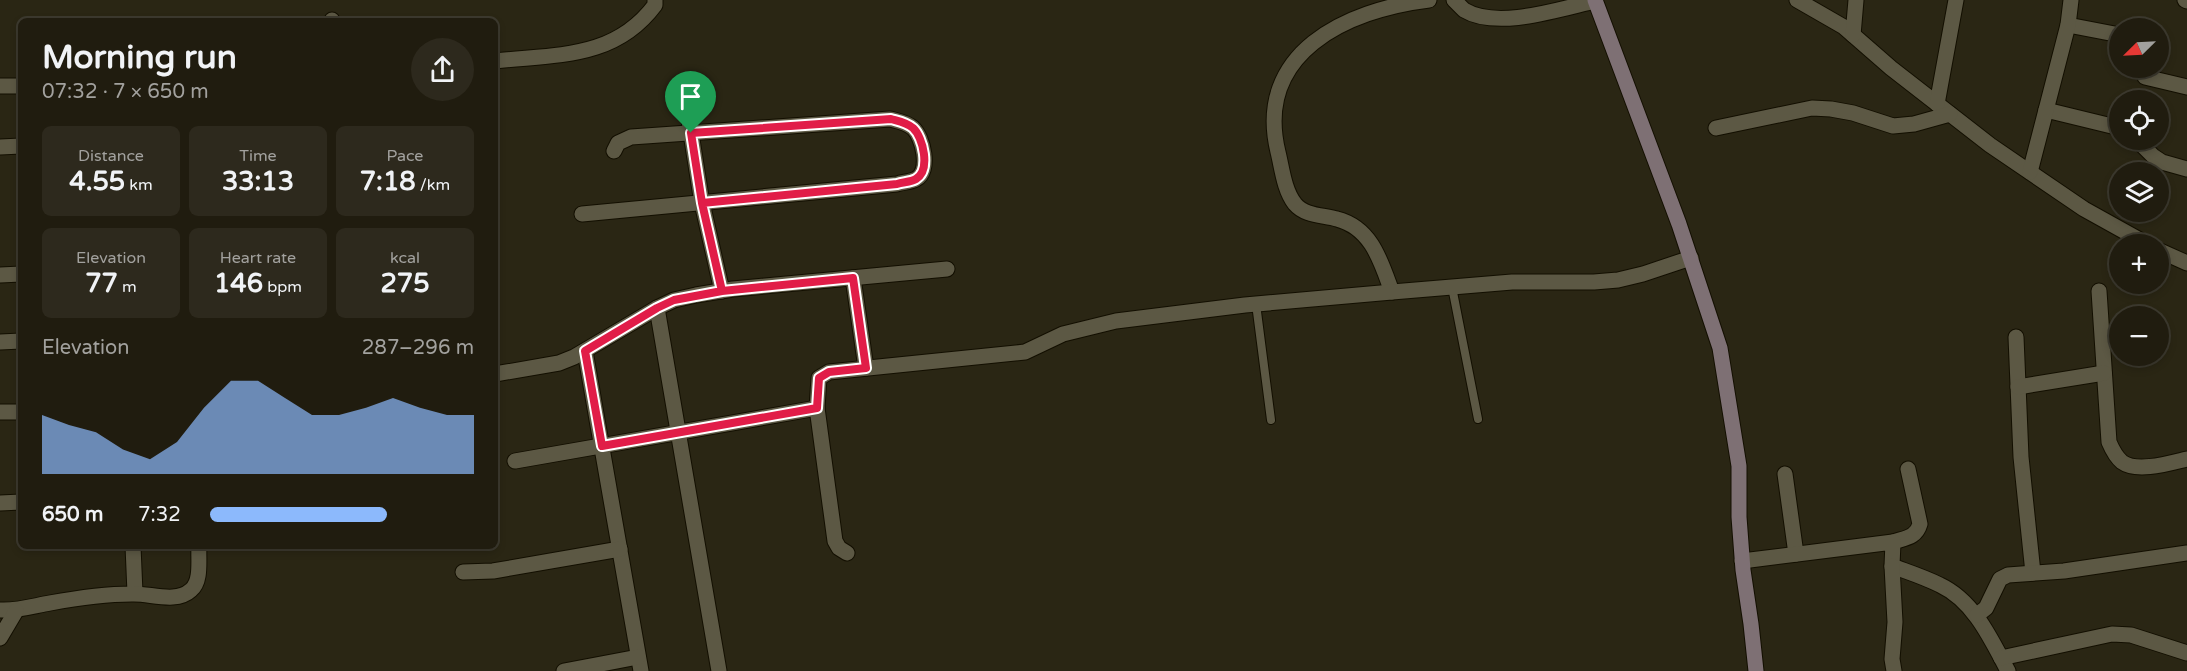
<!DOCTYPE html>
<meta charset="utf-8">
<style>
body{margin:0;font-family:"Varela Round",sans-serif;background:#2d291d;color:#f1f3f6;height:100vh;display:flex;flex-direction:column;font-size:22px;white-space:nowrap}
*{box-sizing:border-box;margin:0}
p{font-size:20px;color:#a2a19e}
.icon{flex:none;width:33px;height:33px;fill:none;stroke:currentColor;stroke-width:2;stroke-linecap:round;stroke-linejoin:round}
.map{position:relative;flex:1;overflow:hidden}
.details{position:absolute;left:18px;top:18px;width:480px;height:531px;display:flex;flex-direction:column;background:#201c0f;border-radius:9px;box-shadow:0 3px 9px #0003,0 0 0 2px #3d3a2f}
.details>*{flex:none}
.needle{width:39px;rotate:246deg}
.buttons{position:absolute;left:2109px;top:18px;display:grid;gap:12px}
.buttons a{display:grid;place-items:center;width:60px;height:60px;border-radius:50%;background:#201c0f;box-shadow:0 3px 9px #0003,0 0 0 2px #3d3a2f;font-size:30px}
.pin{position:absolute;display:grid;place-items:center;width:51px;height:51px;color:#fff;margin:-62px -26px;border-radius:50% 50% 50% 0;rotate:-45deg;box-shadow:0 0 6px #0007}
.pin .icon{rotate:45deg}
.round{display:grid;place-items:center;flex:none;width:63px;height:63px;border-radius:32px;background:#2d291d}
.overview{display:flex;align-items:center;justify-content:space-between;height:102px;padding:0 24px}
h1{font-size:33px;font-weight:700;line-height:45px}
.figures{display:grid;grid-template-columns:repeat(3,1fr);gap:9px;height:102px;padding:6px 24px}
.figures div{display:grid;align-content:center;border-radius:9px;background:#2d291d;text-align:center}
.figures b{font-size:26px;font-weight:700}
.figures small{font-size:16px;font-weight:400}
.figures p{font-size:16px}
.chart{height:168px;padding:12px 24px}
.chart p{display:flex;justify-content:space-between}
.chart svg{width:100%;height:108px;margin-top:6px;fill:#8cb9fc;opacity:.7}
ul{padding:0 24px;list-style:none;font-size:20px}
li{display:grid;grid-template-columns:96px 72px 1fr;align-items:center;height:45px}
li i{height:15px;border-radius:8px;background:#8cb9fc}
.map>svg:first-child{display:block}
</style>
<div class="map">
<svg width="2187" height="671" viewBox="0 0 2187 671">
<rect width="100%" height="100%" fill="#2a2614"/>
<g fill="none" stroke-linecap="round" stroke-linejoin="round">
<!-- lane casing -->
<g stroke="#130f01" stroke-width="10">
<g id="lane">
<path d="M 1452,287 L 1478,419"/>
<path d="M 1256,304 L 1271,420"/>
</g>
</g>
<!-- street casing -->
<g stroke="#130f01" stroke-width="17">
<g id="street">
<path d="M 1454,0 C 1457,3 1461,7 1464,10 C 1497,30 1560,9 1595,1"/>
<path d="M 1797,0 L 1844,27 L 1891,68 L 1990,145 L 2084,209 L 2147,244"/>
<path d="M 2185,0 L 2187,1"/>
<path d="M 332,20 L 332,21"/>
<path d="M 2068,25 L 2120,35"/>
<path d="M 1853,35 L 1856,0"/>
<path d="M 495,61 C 555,54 614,60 655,5 L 655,0"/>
<path d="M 2145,77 L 2187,87"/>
<path d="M 0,86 L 21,86"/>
<path d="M 1937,104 L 1956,0"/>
<path d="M 687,108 L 702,203 L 722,291"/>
<path d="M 2046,110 L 2120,128"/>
<path d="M 1716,128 L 1812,108 L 1831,109 L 1853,113 L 1893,126 L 1914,124 L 1950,114"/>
<path d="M 2137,140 L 2153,156 L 2162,162 L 2187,169"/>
<path d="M 0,147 L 21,146"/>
<path d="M 2030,172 L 2068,25 L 2071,0"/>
<path d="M 582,214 L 897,184 C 903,182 911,182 916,179 C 931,171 923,137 913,128 C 906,122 898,121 890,119 L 631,137 L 618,143 L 614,151"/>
<path d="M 2158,250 L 2187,263"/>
<path d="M 0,275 L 21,274"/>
<path d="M 853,278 L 866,368"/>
<path d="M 2099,291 L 2109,442 C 2112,449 2116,457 2122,462 C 2137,473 2170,463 2187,459"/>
<path d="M 1392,292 C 1381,262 1372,228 1337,219 C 1323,215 1305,216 1295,204 C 1284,190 1282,168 1278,152 C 1254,53 1346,10 1429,0"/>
<path d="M 657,308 L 719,671"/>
<path d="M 2016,337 L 2021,457 L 2033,573"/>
<path d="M 0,342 L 21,341"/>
<path d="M 585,351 L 641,671"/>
<path d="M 495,374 L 559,363 L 574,357 L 657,308 L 674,300 L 696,295 L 733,289 L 947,269"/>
<path d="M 2018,387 L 2104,373"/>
<path d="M 0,412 L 21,412"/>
<path d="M 515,461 L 817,408"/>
<path d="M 1785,474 L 1796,554"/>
<path d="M 0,503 L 21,502"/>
<path d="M 1893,542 C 1905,538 1916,538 1920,524 L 1908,469"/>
<path d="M 133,546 L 135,593"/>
<path d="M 847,553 L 839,548 L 835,541 L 817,408 L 819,378 L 829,372 L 1025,352 L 1063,334 L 1116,321 L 1245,305 L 1392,292 L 1512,282 L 1594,282 L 1618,280 L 1643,274 L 1691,258"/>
<path d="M 1742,561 L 1893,542 L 1892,566 C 1908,572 1924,577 1940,585 C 1974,601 1991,639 2008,671"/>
<path d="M 1892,566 L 1895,622 L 1892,659 L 1894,671"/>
<path d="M 463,572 L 493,571 L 620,549"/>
<path d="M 0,610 C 18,611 33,606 50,603 C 77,598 104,594 132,594 C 150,593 176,604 191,590 C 202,581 198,559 199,546"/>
<path d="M 1977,615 L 1986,608 L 2000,579 L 2008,575 L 2064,571 L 2187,553"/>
<path d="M 0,638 L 16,611"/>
<path d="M 2001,658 L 2112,634 L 2131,635 L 2187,653"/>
<path d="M 564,671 L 638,657"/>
</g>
</g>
<!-- secondary casing -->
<g stroke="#130f01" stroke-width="17">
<path id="secondary" d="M 1595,0 L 1679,224 L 1720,348 L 1739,466 L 1739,517 L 1743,570 L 1751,624 L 1756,671"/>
</g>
<!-- lane -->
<use href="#lane" stroke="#5c5844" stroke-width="8"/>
<!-- street -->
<use href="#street" stroke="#5c5844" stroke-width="15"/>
<!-- secondary -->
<use href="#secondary" stroke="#7e7074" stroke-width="15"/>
</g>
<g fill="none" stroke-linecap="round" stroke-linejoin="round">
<!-- route casing -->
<g stroke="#fff" stroke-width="12">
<path id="route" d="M 691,133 L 702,203 L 722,291 L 674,300 L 657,308 L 585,351 L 602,446 L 817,408 L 819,378 L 829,372 L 866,368 L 853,278 L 722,291 L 702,203 L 897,184 C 903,182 911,182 916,179 C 931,170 923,137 913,128 C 906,122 898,121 891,119 L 691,133"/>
</g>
<!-- route -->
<use href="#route" stroke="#e11d48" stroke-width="8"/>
</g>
</svg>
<div class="buttons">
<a><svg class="needle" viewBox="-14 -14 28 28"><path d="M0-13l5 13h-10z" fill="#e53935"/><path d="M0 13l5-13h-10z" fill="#a2a19e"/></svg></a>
<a><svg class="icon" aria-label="locate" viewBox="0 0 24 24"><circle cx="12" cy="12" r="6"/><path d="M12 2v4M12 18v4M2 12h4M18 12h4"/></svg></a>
<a><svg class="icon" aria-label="layers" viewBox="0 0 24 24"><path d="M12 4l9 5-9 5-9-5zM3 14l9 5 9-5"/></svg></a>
<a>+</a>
<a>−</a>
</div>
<div class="pin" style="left:691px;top:133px;background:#1e9e55"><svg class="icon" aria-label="arrive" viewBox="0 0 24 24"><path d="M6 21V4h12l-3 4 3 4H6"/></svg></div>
<section class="details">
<div class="overview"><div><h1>Morning run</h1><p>07:32 · 7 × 650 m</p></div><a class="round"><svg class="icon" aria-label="share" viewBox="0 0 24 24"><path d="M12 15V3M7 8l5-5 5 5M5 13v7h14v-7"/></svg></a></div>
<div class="figures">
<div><p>Distance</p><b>4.55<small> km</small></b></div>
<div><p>Time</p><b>33:13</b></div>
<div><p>Pace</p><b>7:18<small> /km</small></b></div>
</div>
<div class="figures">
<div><p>Elevation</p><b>77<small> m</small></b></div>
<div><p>Heart rate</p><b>146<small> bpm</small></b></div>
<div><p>kcal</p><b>275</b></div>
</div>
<div class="chart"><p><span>Elevation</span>287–296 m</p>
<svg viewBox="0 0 160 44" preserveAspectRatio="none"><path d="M0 44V20L10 24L20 27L30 34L40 38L50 31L60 17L70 6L80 6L90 13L100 20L110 20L120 17L130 13L140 17L150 20L160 20V44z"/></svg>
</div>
<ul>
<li><b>650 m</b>7:32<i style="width:67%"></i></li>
</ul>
</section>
</div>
